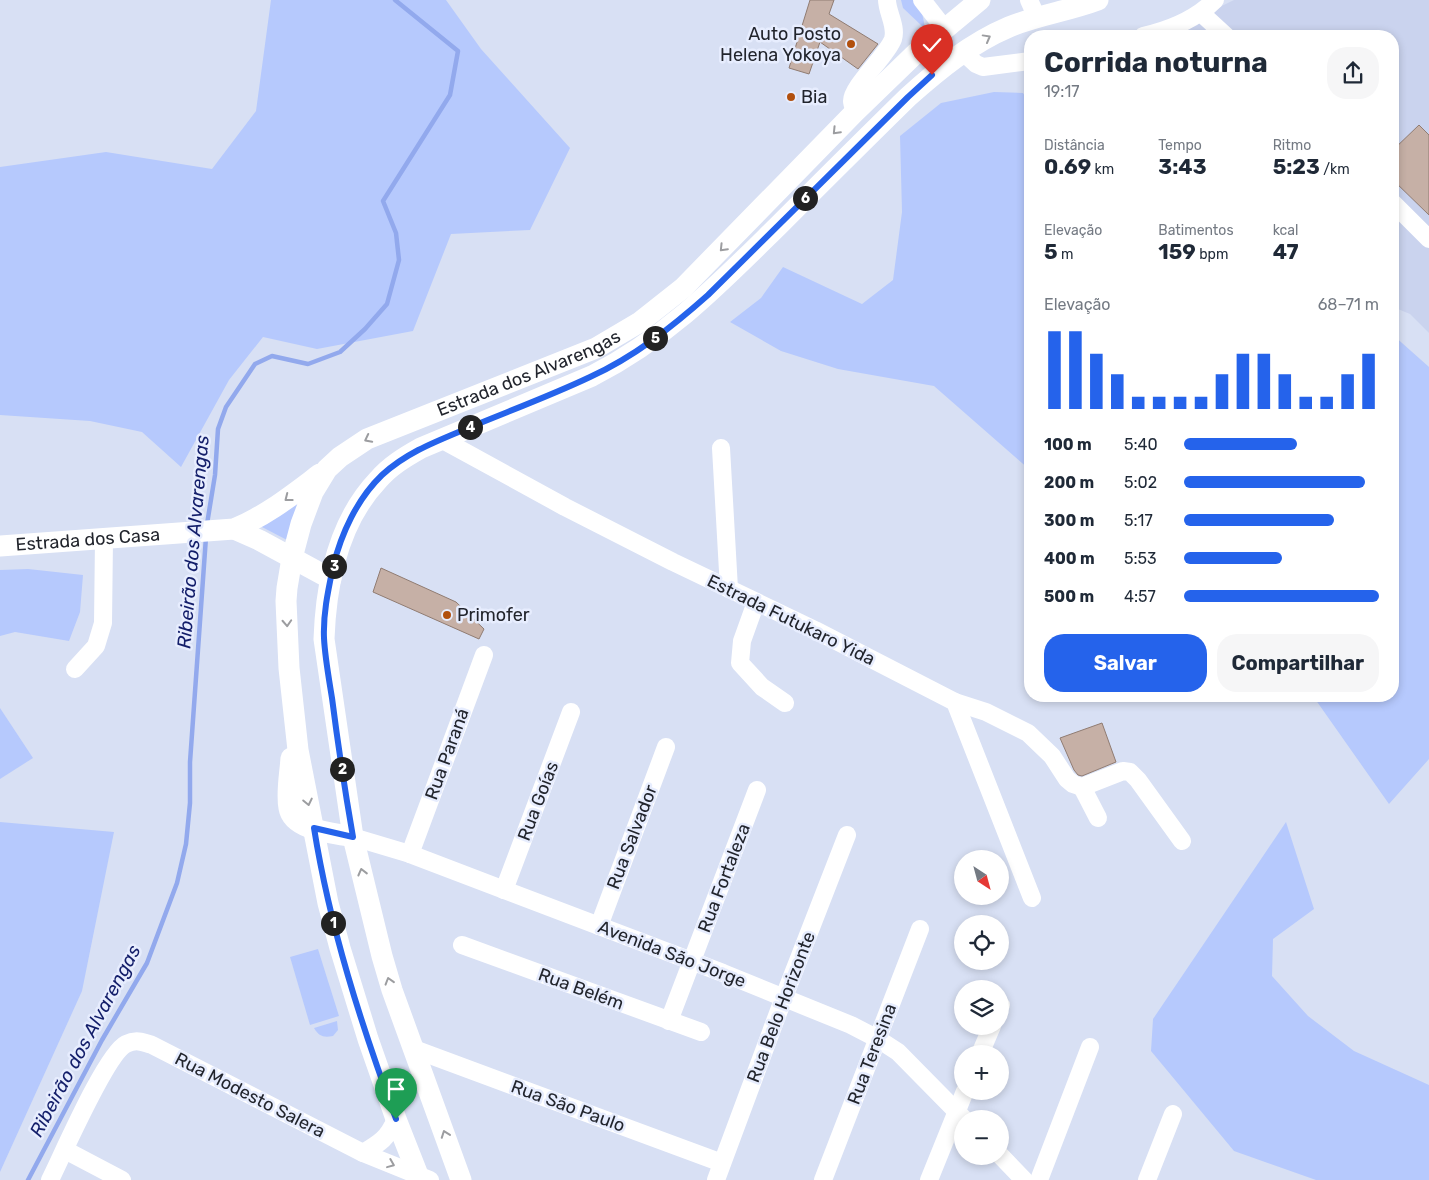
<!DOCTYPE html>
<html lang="pt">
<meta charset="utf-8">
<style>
body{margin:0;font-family:Rubik,sans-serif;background:#f6f6f7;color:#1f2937;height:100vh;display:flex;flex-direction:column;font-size:19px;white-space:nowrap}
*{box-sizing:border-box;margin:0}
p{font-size:16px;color:#747a83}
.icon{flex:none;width:28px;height:28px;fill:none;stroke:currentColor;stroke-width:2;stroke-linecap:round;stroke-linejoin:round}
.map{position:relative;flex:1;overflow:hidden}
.side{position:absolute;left:1024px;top:30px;width:375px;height:672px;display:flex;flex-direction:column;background:#fff;border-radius:20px;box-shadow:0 2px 8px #0003}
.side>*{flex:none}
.needle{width:32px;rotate:144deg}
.controls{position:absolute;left:954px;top:850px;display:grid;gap:10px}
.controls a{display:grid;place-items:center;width:55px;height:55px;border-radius:50%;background:#fff;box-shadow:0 2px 8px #0003;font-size:25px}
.pin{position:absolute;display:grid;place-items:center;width:42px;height:42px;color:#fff;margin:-51px -21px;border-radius:50% 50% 50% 0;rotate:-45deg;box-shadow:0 0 5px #0007}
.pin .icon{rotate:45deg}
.km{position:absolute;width:25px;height:25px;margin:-12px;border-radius:50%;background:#222;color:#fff;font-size:14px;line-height:25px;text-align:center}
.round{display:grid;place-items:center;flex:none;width:52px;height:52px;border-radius:20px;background:#f6f6f7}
.headline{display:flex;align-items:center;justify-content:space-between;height:85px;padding:0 20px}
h1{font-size:28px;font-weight:700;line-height:38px}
.metrics{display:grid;grid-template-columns:repeat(3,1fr);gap:8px;height:85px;padding:5px 20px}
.metrics div{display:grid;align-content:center}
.metrics b{font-size:21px;font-weight:700}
.metrics small{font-size:14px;font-weight:400}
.metrics p{font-size:14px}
.chart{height:140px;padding:10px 20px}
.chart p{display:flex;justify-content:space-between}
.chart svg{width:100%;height:90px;margin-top:5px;stroke:#2563eb;stroke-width:6}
.primary-button{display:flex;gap:10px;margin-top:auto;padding:10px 20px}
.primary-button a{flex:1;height:58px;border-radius:20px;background:#2563eb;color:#fff;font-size:20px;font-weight:700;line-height:58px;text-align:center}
.primary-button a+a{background:#f6f6f7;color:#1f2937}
ul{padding:0 20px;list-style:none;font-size:16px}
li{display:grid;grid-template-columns:80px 60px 1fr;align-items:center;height:38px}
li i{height:12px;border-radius:6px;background:#2563eb}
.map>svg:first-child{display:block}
</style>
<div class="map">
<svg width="1429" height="1180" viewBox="0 0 1429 1180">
<rect width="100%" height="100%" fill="#d8e0f4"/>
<!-- built -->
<path fill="#cad3ee" d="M 1234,0 L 1429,0 L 1429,333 L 1410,314 L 1393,307 L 1392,36 L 1160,36 Z"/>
<!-- green -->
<g fill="#b6c9fd">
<path d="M 271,0 L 446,0 L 481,49 L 570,148 L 530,230 L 451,234 L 413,331 L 317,349 L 263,337 L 229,380 L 181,467 L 142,432 L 90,421 L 0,415 L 0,167 L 106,152 L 212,169 L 256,111 Z"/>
<path d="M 901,0 L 915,0 L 921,7 L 925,28 L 922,26 L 903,8 Z"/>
<path d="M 994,92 L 1023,93 L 1030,104 L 1030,470 L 934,386 L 838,369 L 781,351 L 730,322 L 761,298 L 783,267 L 862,304 L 893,280 L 902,212 L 900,136 L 941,103 Z"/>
<path d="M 1393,335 L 1429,367 L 1429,759 L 1389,804 L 1313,696 L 1392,696 Z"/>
<path d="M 302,501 L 289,541 L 260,526 Z"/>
<path d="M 28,569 L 83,575 L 80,612 L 69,641 L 15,632 L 0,636 L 0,570 Z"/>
<path d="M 0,708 L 33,758 L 0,779 Z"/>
<path d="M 0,822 L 114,832 L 82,991 L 0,1172 Z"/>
<path d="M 1286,822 L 1314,909 L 1273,939 L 1272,976 L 1308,1016 L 1354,1051 L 1429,1085 L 1429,1180 L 1316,1180 L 1234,1151 L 1151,1051 L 1153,1019 Z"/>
<path d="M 318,949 L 339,1016 L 310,1025 L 290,957 Z"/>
<path d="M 337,1021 L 338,1030 L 333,1036 C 323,1038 319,1036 314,1028 Z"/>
</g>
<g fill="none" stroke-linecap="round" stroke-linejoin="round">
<!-- stream -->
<g stroke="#92a9ed" stroke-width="4.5">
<path d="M 207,524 L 215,475 L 218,429 L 226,407 L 255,364 L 272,356 L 308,364 L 340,352 L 365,329 L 387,304 L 399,260 L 396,233 L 383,201 L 450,95 L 458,51 L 395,0"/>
<path d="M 28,1180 L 102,1040 L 147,963 L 177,883 L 186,844 L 190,803 L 190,762 L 206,537"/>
</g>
</g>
<!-- building -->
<g fill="#c6b0a6" stroke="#907c72">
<path d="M 810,0 L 834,0 L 829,14 L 878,44 L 858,69 L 820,42 L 809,74 L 789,68 Z"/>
<path d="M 1419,125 L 1429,135 L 1429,215 L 1392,179 L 1392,151 Z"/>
<path d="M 381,568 L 456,602 L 484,629 L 479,639 L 373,592 Z"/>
<path d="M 1102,723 L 1116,762 L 1082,776 L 1078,775 L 1074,770 L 1060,738 Z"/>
</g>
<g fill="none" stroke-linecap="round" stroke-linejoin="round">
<!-- minor -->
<g stroke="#fff" stroke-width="18">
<path d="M 922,0 L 944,28"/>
<path d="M 1029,0 L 1037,18"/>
<path d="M 1201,13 L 1226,36"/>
<path d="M 1143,36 C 1170,30 1195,20 1215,0"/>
<path d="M 963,52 L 976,64 L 983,67 L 1030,61"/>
<path d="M 855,112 C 854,109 852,104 852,101 C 852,86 887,56 893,39 C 897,26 887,12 887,0"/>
<path d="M 1392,202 L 1429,239"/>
<path d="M 441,439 L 565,507 L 673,562 L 815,630 L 955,702 L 1032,898"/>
<path d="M 721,448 L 729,589"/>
<path d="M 756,602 L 742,641 L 740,663 L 762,687 L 785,703"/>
<path d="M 75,669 L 96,646 L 103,623 L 104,539"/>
<path d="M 955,702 L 986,712 L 1028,733 L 1052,756 L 1067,779 L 1073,784 L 1082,787 L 1123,771 L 1130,772 L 1138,780 L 1182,841"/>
<path d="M 1082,787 L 1098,818"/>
<path d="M 353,837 L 410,854 L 723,973 L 851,1025 L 878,1039 L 898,1052 L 964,1119"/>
<path d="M 410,854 L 484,655"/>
<path d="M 504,890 L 571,712"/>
<path d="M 599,926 L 666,747"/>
<path d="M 462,945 L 701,1032"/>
<path d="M 1000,1006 L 1001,1005"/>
<path d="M 669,1021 L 757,790"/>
<path d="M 414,1049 L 722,1163"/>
<path d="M 980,1054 L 992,1026"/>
<path d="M 65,1150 L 122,1180"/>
<path d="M 363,1153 C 380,1143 388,1138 396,1119"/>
<path d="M 1000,1155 L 1024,1180"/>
<path d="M 50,1180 C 63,1154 106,1054 126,1044 C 136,1039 143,1042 152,1045 L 363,1153 L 430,1180"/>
<path d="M 716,1180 L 784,997 L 847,835"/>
<path d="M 823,1180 L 920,929"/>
<path d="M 929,1180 L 965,1091"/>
<path d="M 1039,1180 L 1090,1047"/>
<path d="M 1147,1180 L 1173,1114"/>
</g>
<!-- major -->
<g stroke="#fff" stroke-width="21">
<path d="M 234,529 L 259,540 L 331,579"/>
<path id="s1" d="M 0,546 L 234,529 C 266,516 292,495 320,474"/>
<path d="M 291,758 C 290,774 286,793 289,808 C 293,831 335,833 353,837"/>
<path id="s2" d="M 420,1180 L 396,1119 L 368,1039 L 340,948 L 328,903 L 298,750 L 289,668 L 286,601 L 287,588 L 292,558 L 301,524 L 313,492 L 327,469 L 340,457 L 367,439 L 596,348 L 640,322 L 683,288 L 855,112 L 916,53 L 980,0"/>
<path d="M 461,1180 L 392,990 L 382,956 L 353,837 L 324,639 C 326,583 338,522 378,480 C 390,466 405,457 421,448 L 592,376 C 668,337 718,285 778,226 C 821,183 864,140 908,97 C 938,70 971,43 1009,27 C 1038,15 1069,11 1098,0"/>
</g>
</g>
<!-- one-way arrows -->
<defs><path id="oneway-chevron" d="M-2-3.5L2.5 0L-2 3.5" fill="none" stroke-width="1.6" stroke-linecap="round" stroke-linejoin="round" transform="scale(1.25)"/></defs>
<g stroke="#9c9da0">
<use href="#oneway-chevron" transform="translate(987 38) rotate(-29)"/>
<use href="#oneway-chevron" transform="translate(836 131) rotate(134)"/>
<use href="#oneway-chevron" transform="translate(723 248) rotate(134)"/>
<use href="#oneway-chevron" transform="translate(368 439) rotate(153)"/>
<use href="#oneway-chevron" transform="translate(288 498) rotate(142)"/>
<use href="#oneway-chevron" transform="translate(287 623) rotate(87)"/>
<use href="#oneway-chevron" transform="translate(308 802) rotate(78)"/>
<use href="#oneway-chevron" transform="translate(362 872) rotate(-104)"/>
<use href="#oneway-chevron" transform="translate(389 981) rotate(-107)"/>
<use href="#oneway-chevron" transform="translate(445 1134) rotate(-110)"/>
<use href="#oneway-chevron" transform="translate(391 1164) rotate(22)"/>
</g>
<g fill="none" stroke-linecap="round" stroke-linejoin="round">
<!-- route casing -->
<g stroke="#fff" stroke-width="10">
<path id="route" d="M 396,1119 C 361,1024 330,928 314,828 L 353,837 C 345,791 338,745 332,698 C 329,679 325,658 324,638 C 323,614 328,591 333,567 C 341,534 357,499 382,475 C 407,452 437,441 468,428 C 509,411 550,396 590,377 C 634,357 672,327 708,295 L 908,97 L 932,75"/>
</g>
<!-- route -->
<use href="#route" stroke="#2563eb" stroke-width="6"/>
</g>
<!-- markers -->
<g fill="#b1500e" stroke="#e7edfe" stroke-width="2">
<circle cx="851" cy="44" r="5"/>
<circle cx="791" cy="97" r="5"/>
<circle cx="447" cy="615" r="5"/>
</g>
<g text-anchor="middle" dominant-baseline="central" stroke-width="5" stroke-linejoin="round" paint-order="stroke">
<!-- poi labels -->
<g font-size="18" fill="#22252d" stroke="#e7edfe" text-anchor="start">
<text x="841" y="34" text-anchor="end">Auto Posto<tspan x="841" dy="21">Helena Yokoya</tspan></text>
<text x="801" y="97">Bia</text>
<text x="457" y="615">Primofer</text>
</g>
<!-- street labels -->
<g font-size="18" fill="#22252d" stroke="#e7edfe">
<text stroke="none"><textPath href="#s2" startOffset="962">Estrada dos Alvarengas</textPath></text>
<text stroke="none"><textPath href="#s1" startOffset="88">Estrada dos Casa</textPath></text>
<text transform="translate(791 620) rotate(26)">Estrada Futukaro Yida</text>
<text transform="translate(447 754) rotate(-70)">Rua Paraná</text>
<text transform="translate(538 801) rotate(-69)">Rua Goías</text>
<text transform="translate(632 837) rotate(-69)">Rua Salvador</text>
<text transform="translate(724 878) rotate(-69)">Rua Fortaleza</text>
<text transform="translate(672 954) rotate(21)">Avenida São Jorge</text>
<text transform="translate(581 989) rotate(20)">Rua Belém</text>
<text transform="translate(781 1007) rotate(-69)">Rua Belo Horizonte</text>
<text transform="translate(872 1054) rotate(-69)">Rua Teresina</text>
<text transform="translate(250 1095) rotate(27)">Rua Modesto Salera</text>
<text transform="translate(568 1106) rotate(20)">Rua São Paulo</text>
</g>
<!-- water labels -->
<g font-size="19" font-style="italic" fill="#131e6a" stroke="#e7edfe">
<text transform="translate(193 542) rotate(-85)">Ribeirão dos Alvarengas</text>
<text transform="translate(85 1041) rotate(-62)">Ribeirão dos Alvarengas</text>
</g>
</g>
</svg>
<div class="controls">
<a><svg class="needle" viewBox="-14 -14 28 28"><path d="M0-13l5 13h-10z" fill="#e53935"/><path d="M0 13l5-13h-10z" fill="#747a83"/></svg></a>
<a><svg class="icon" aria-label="locate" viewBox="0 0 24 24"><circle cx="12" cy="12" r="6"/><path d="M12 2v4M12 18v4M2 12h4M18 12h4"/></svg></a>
<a><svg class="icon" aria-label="layers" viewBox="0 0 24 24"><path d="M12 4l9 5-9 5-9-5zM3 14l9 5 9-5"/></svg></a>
<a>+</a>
<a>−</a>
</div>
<div class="pin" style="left:396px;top:1119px;background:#1e9e55"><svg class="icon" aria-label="arrive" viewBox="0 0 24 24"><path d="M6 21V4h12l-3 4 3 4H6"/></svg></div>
<div class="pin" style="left:932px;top:75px;background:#d93025"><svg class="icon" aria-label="check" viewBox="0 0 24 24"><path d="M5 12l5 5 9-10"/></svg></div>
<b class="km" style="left:333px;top:923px">1</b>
<b class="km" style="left:342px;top:769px">2</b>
<b class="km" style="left:334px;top:566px">3</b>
<b class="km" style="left:470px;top:427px">4</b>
<b class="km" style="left:655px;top:338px">5</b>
<b class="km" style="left:805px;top:198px">6</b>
<section class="side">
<div class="headline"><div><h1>Corrida noturna</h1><p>19:17</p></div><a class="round"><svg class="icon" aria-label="share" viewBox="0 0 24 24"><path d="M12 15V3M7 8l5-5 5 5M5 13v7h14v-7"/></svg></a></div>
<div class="metrics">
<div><p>Distância</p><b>0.69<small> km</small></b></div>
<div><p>Tempo</p><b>3:43</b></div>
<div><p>Ritmo</p><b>5:23<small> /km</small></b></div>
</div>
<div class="metrics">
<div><p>Elevação</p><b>5<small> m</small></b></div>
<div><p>Batimentos</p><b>159<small> bpm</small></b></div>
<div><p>kcal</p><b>47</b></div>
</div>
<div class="chart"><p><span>Elevação</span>68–71 m</p>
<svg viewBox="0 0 160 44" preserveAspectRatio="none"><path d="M5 44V6M15 44V6M25 44V17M35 44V27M45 44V38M55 44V38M65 44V38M75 44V38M85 44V27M95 44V17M105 44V17M115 44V27M125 44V38M135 44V38M145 44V27M155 44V17"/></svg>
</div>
<ul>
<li><b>100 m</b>5:40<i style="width:58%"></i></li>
<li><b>200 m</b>5:02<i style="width:93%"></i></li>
<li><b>300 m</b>5:17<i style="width:77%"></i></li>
<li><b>400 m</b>5:53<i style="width:50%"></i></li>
<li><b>500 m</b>4:57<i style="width:100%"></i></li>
</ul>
<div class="primary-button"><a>Salvar</a><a>Compartilhar</a></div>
</section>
</div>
